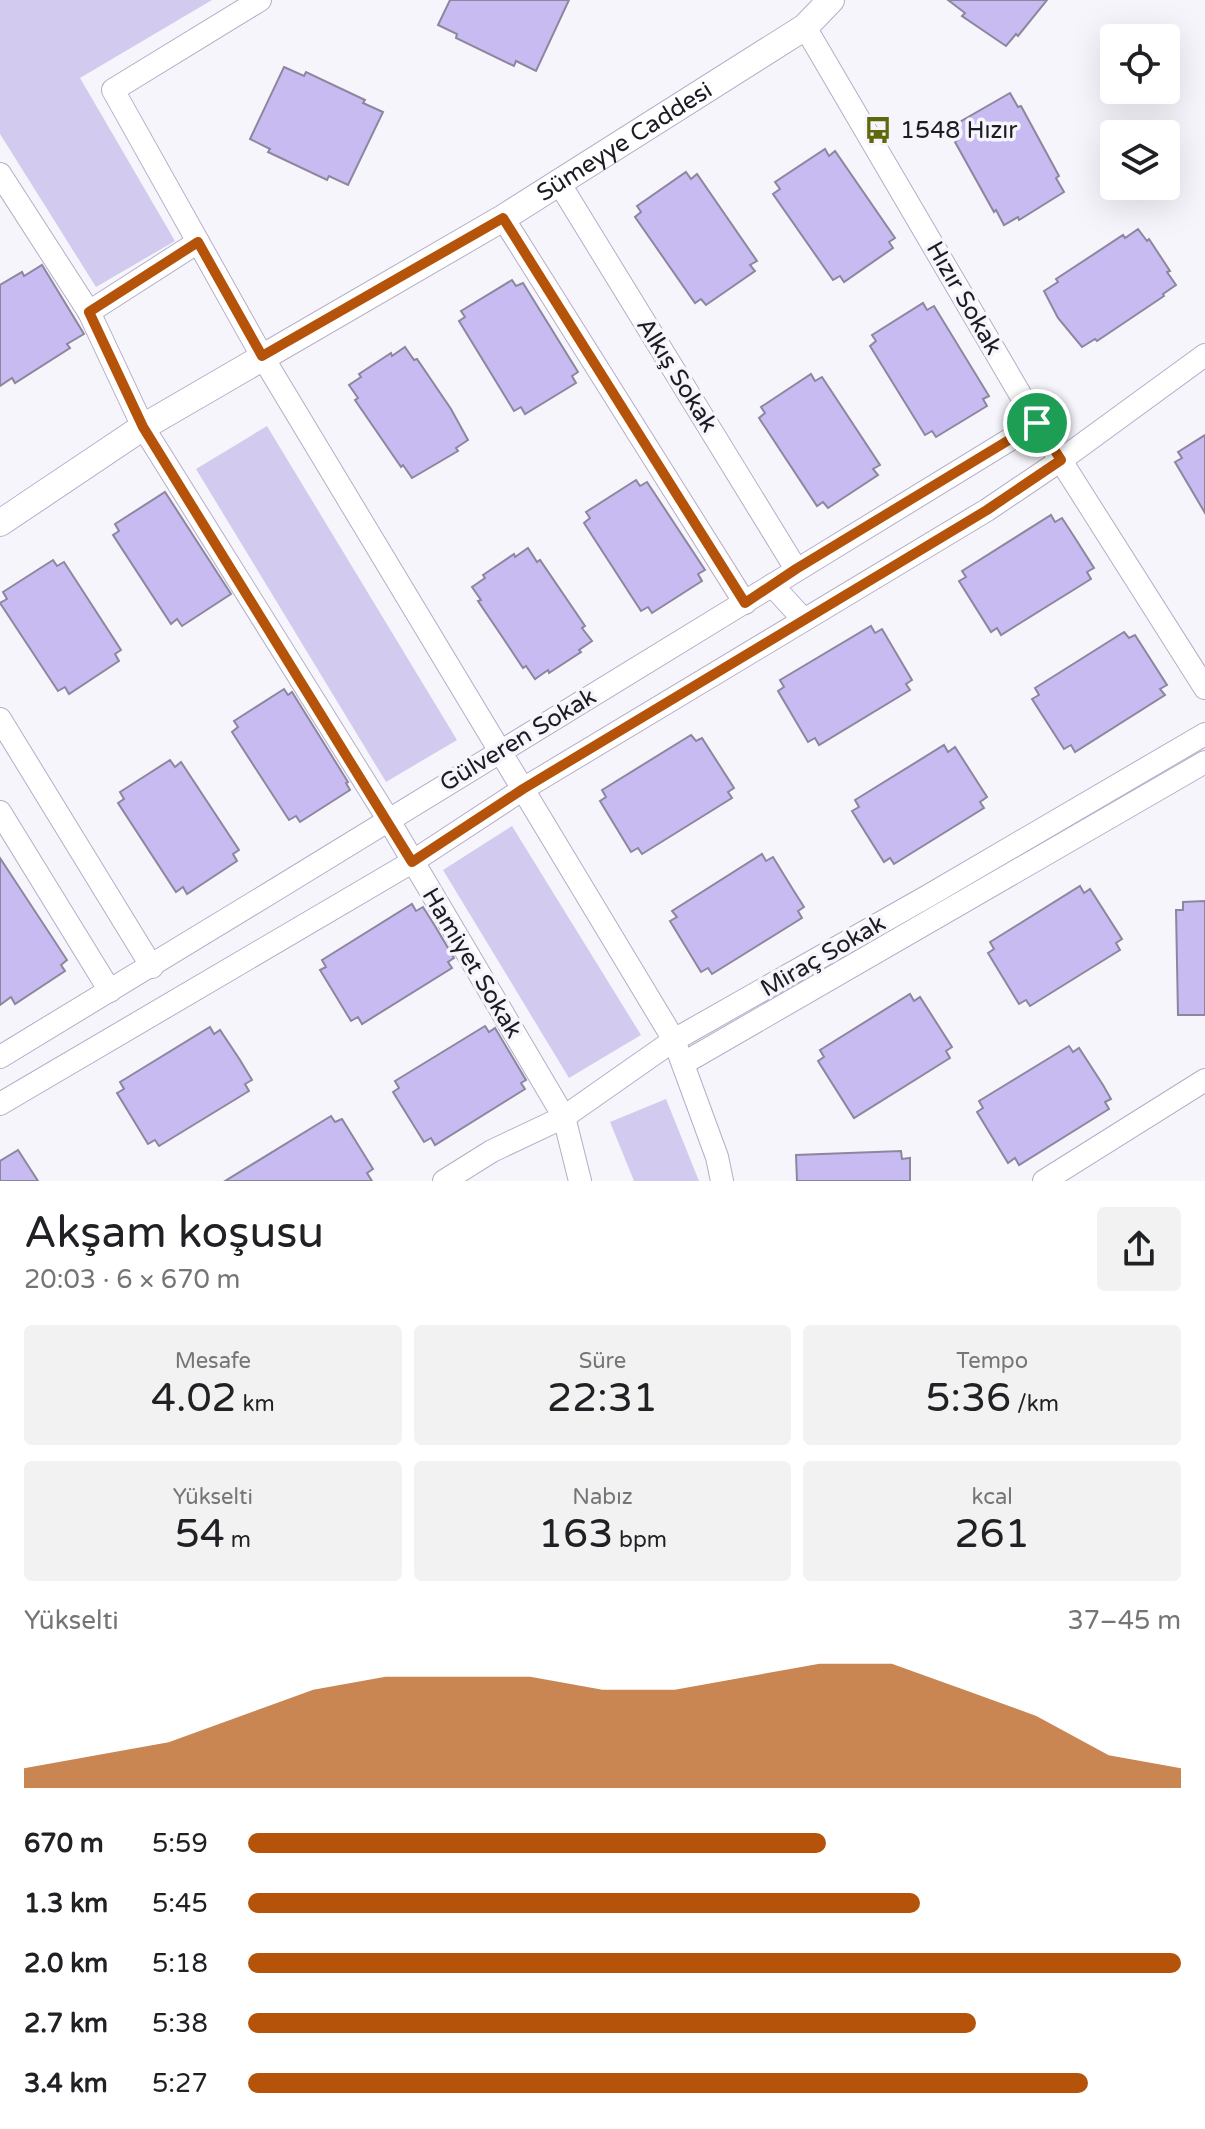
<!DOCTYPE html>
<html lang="tr">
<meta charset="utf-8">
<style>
body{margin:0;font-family:"Varela Round",sans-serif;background:#f2f2f2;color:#202124;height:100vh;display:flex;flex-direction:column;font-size:30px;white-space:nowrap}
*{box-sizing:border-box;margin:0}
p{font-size:26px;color:#757577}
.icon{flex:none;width:44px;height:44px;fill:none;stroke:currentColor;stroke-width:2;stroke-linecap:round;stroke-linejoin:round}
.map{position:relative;height:1181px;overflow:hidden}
.sheet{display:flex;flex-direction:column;background:#fff;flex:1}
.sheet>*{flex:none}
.controls{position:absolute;left:1100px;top:24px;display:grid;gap:16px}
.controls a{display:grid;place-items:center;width:80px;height:80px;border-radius:8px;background:#fff;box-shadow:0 8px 32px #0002;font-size:40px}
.pin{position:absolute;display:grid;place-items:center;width:68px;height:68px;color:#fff;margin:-34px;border:4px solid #fff;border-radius:50%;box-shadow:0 2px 8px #0007}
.round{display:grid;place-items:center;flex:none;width:84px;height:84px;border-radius:8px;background:#f2f2f2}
.head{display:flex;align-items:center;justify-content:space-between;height:136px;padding:0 24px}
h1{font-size:44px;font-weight:600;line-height:60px}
.figures{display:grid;grid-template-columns:repeat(3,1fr);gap:12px;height:136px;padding:8px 24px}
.figures div{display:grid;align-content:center;border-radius:8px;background:#f2f2f2;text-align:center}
.figures b{font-size:40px;font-weight:600}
.figures small{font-size:22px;font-weight:400}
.figures p{font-size:22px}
.chart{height:224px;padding:16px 24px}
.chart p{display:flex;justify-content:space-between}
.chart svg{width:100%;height:144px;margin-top:8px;fill:#b45309;opacity:.7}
ul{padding:0 24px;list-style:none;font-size:26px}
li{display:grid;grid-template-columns:128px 96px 1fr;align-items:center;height:60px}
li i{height:20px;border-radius:10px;background:#b45309}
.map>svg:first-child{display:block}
</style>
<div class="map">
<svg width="1205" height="1181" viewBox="0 0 1205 1181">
<rect width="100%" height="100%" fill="#f6f5fb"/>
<!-- green -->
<g fill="#d3cbef">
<path d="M 0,0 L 212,0 L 80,78 L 175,241 L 96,287 L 0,134 Z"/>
<path d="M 267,426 L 457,740 L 386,782 L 196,469 Z"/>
<path d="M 512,826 L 641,1035 L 569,1078 L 443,870 Z"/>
<path d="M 666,1099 L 699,1181 L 634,1181 L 610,1122 Z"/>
</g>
<!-- building -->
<g fill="#c8bbf2" stroke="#8c879f" stroke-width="2">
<path d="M 450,0 L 569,0 L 536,71 L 516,61 L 514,66 L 456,38 L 457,34 L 438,25 Z"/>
<path d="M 948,0 L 1047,0 L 1018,36 L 1016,34 L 1006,46 L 962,16 L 965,13 Z"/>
<path d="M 284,67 L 304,76 L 306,72 L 365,100 L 363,103 L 383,112 L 348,185 L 329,176 L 327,180 L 268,152 L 270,149 L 250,139 Z"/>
<path d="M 1010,93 L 1018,107 L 1021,106 L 1059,176 L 1056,178 L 1064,192 L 1019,220 L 1018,217 L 1004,225 L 996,210 L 994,212 L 955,142 L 958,140 L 951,127 Z"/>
<path d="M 825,149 L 829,156 L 835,151 L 895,238 L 889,242 L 893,248 L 844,282 L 840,276 L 833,280 L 773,194 L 780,189 L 775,182 Z"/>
<path d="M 686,172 L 691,179 L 697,174 L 757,261 L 750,265 L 755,271 L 706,305 L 701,299 L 695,303 L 635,217 L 641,212 L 637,206 Z"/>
<path d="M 1138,229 L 1147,241 L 1149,239 L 1170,271 L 1167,272 L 1176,285 L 1163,294 L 1164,296 L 1097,341 L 1095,339 L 1082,347 L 1058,318 L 1044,291 L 1058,282 L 1056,279 L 1123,235 L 1125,238 Z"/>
<path d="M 42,265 L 84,334 L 67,344 L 70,348 L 15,383 L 12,378 L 0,386 L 0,285 L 22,272 L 24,276 Z"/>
<path d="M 512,280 L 516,286 L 523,283 L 578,372 L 572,376 L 576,383 L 525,414 L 521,407 L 514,411 L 459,321 L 465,317 L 461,311 Z"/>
<path d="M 923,303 L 927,310 L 934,306 L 989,396 L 983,399 L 987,406 L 936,437 L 932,431 L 925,435 L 870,346 L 876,341 L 872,335 Z"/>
<path d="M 405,347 L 414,360 L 417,359 L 451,409 L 468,440 L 456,448 L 458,451 L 412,478 L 403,465 L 401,467 L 355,400 L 358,398 L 349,385 L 361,377 L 359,374 L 391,353 L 392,356 Z"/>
<path d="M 811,374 L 815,381 L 822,377 L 880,465 L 873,469 L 878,475 L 828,508 L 823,502 L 817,506 L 759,418 L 765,413 L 761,407 Z"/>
<path d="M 1205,435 L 1205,513 L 1175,462 L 1182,458 L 1178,452 Z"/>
<path d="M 636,480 L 640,486 L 647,482 L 705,570 L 698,574 L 702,581 L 652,613 L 648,607 L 641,611 L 584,523 L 590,518 L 586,512 Z"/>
<path d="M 165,492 L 231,594 L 182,626 L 177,619 L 171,624 L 113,535 L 119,531 L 115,524 Z"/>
<path d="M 1051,515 L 1055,522 L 1062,518 L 1075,538 L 1094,568 L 1087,572 L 1091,579 L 1001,635 L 997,628 L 991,632 L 959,581 L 966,577 L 962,571 Z"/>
<path d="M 528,548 L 537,562 L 540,560 L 585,626 L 582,628 L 592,641 L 579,650 L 581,652 L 549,673 L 548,670 L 535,679 L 526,666 L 523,668 L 501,635 L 478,601 L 481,600 L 472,587 L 485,578 L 483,575 L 514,554 L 515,557 Z"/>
<path d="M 53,560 L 57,566 L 64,562 L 121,650 L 115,654 L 119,661 L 69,694 L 65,687 L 58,691 L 0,603 L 7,599 L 3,592 Z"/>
<path d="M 871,626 L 875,633 L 882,629 L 912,680 L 906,684 L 910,690 L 819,745 L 815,738 L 808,742 L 778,691 L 784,687 L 780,680 Z"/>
<path d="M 1124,632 L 1129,638 L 1135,635 L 1167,685 L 1160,689 L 1165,695 L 1075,752 L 1071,745 L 1064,749 L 1032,699 L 1039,695 L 1035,688 Z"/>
<path d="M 284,689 L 288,695 L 292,692 L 348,782 L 346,783 L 350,790 L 300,822 L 296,816 L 289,820 L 232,732 L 238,727 L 234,721 Z"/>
<path d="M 691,735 L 696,741 L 702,738 L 734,788 L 728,792 L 732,798 L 642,854 L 638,848 L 631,852 L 600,801 L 606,797 L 602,790 Z"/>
<path d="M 944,745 L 948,752 L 955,747 L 980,786 L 987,797 L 980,802 L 984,808 L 894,864 L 890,858 L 884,862 L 852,811 L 859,807 L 855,800 Z"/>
<path d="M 170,760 L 175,767 L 181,762 L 239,850 L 233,854 L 237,861 L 187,894 L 183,887 L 176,892 L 118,803 L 124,799 L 120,792 Z"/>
<path d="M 762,854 L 766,861 L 773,857 L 792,888 L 804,907 L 798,911 L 802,918 L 712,974 L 708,968 L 701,972 L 670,921 L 677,917 L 672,911 Z"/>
<path d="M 0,858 L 67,960 L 61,965 L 65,971 L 15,1004 L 11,997 L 0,1005 Z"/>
<path d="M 1080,886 L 1084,893 L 1090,889 L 1122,939 L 1116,943 L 1120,950 L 1030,1006 L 1026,1000 L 1019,1004 L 988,953 L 994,949 L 990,942 Z"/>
<path d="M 1205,901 L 1205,1015 L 1178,1015 L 1176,910 L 1183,910 L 1183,902 Z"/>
<path d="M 412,904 L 416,911 L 423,907 L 435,926 L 454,958 L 448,962 L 452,968 L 362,1024 L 358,1017 L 351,1021 L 320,970 L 326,967 L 322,960 Z"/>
<path d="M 910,994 L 914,1001 L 920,997 L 952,1047 L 946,1051 L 950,1058 L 854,1118 L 818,1061 L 824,1057 L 820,1050 Z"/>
<path d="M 485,1026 L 489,1032 L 495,1028 L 526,1080 L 521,1083 L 525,1089 L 435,1145 L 431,1138 L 424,1142 L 393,1092 L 399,1088 L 395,1081 Z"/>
<path d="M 210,1027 L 214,1034 L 220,1030 L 240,1060 L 252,1080 L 245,1084 L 249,1091 L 159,1146 L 155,1140 L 148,1144 L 117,1093 L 124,1089 L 120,1082 Z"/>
<path d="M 1069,1046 L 1073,1052 L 1079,1048 L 1103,1085 L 1111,1099 L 1105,1102 L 1109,1109 L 1019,1165 L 1015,1158 L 1008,1163 L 977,1112 L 983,1108 L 979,1101 Z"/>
<path d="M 331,1116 L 335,1122 L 342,1119 L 373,1169 L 367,1173 L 372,1181 L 225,1181 Z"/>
<path d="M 18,1150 L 38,1181 L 0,1181 L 0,1161 Z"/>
<path d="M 901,1151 L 902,1159 L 910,1158 L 910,1181 L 797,1181 L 796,1155 Z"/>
</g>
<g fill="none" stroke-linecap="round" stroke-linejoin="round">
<!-- minor casing -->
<g stroke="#b4aec8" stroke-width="24">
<g id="minor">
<path d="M 260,0 L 113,90 L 262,356 L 674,1040 L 717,1157 L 722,1181"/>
<path d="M 805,27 L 1037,423 L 1205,688"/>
<path d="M 0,174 L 89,312 L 143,427 L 388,819 L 564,1117 L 580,1181"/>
<path d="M 558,181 L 796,569"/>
<path d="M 503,218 L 745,603"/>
<path d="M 89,312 L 198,242"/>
<path d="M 772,585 L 804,620"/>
<path d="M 0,719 L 152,967"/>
<path d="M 0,812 L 110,991"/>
<path d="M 0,1057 C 347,848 690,633 1037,423"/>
<path d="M 684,1063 L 1205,762"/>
<path d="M 0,1104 L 412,862 L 523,789 L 987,510 L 1061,460 L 1205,355"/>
<path d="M 444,1181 L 492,1151 L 564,1117 L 674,1040 L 928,896 L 1205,734"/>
<path d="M 1044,1181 L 1205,1080"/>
</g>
</g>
<!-- tertiary casing -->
<g stroke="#b4aec8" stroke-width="28">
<g id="tertiary">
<path id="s1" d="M 0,523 L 143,427 L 503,218 L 805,27 L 831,0"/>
</g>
</g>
<!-- minor -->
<use href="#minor" stroke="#fff" stroke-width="22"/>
<!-- tertiary -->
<use href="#tertiary" stroke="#fff" stroke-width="26"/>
</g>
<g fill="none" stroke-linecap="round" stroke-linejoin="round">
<!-- route casing -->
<g stroke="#fff" stroke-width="16">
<path id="route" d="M 503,218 L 745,603 L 796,569 L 1037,423 L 1061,460 L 987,510 L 523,789 L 412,862 L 143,427 L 89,312 L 198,242 L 262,356 Z"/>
</g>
<!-- route -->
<use href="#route" stroke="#b45309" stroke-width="10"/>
</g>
<!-- icons -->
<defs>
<g id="bus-bare" transform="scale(2.16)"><path d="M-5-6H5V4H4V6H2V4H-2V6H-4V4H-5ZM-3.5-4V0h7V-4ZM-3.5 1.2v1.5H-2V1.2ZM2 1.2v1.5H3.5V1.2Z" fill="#5f680a" stroke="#f6f5fb" stroke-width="2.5" paint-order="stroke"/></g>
</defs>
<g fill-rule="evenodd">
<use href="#bus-bare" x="878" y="130"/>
</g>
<g text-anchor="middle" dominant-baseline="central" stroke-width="7" stroke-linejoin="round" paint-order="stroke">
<!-- poi labels -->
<g font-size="24" fill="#1c1a23" stroke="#f6f5fb" text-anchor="start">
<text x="900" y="130">1548 Hızır</text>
</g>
<!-- street labels -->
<g font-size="24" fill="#1c1a23" stroke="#f6f5fb">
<text stroke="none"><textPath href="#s1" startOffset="732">Sümeyye Caddesi</textPath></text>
<text transform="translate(964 298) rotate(60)">Hızır Sokak</text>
<text transform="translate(677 375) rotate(58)">Alkış Sokak</text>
<text transform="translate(518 740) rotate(-31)">Gülveren Sokak</text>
<text transform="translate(823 956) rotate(-30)">Miraç Sokak</text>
<text transform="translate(472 963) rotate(59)">Hamiyet Sokak</text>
</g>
</g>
</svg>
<div class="controls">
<a><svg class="icon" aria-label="locate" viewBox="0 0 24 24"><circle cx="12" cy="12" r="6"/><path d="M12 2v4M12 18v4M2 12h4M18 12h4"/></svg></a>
<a><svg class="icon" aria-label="layers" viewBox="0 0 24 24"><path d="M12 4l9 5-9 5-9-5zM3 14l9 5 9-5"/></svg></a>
</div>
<div class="pin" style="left:1037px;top:423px;background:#1e9e55"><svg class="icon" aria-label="arrive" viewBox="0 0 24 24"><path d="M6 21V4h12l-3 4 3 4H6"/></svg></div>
</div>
<section class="sheet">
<div class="head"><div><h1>Akşam koşusu</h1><p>20:03 · 6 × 670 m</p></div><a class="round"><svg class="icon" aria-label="share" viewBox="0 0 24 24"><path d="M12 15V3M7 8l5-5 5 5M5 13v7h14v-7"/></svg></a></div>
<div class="figures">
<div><p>Mesafe</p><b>4.02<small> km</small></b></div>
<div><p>Süre</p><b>22:31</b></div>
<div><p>Tempo</p><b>5:36<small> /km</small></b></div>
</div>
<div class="figures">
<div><p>Yükselti</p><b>54<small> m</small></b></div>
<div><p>Nabız</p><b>163<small> bpm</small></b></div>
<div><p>kcal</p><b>261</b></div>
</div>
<div class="chart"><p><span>Yükselti</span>37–45 m</p>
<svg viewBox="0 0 160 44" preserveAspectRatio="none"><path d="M0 44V38L10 34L20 30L30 22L40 14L50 10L60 10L70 10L80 14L90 14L100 10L110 6L120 6L130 14L140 22L150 34L160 38V44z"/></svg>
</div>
<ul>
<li><b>670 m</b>5:59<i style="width:62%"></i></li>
<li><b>1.3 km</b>5:45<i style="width:72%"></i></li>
<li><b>2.0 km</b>5:18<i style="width:100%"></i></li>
<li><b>2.7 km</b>5:38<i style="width:78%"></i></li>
<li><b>3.4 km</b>5:27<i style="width:90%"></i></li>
</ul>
</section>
